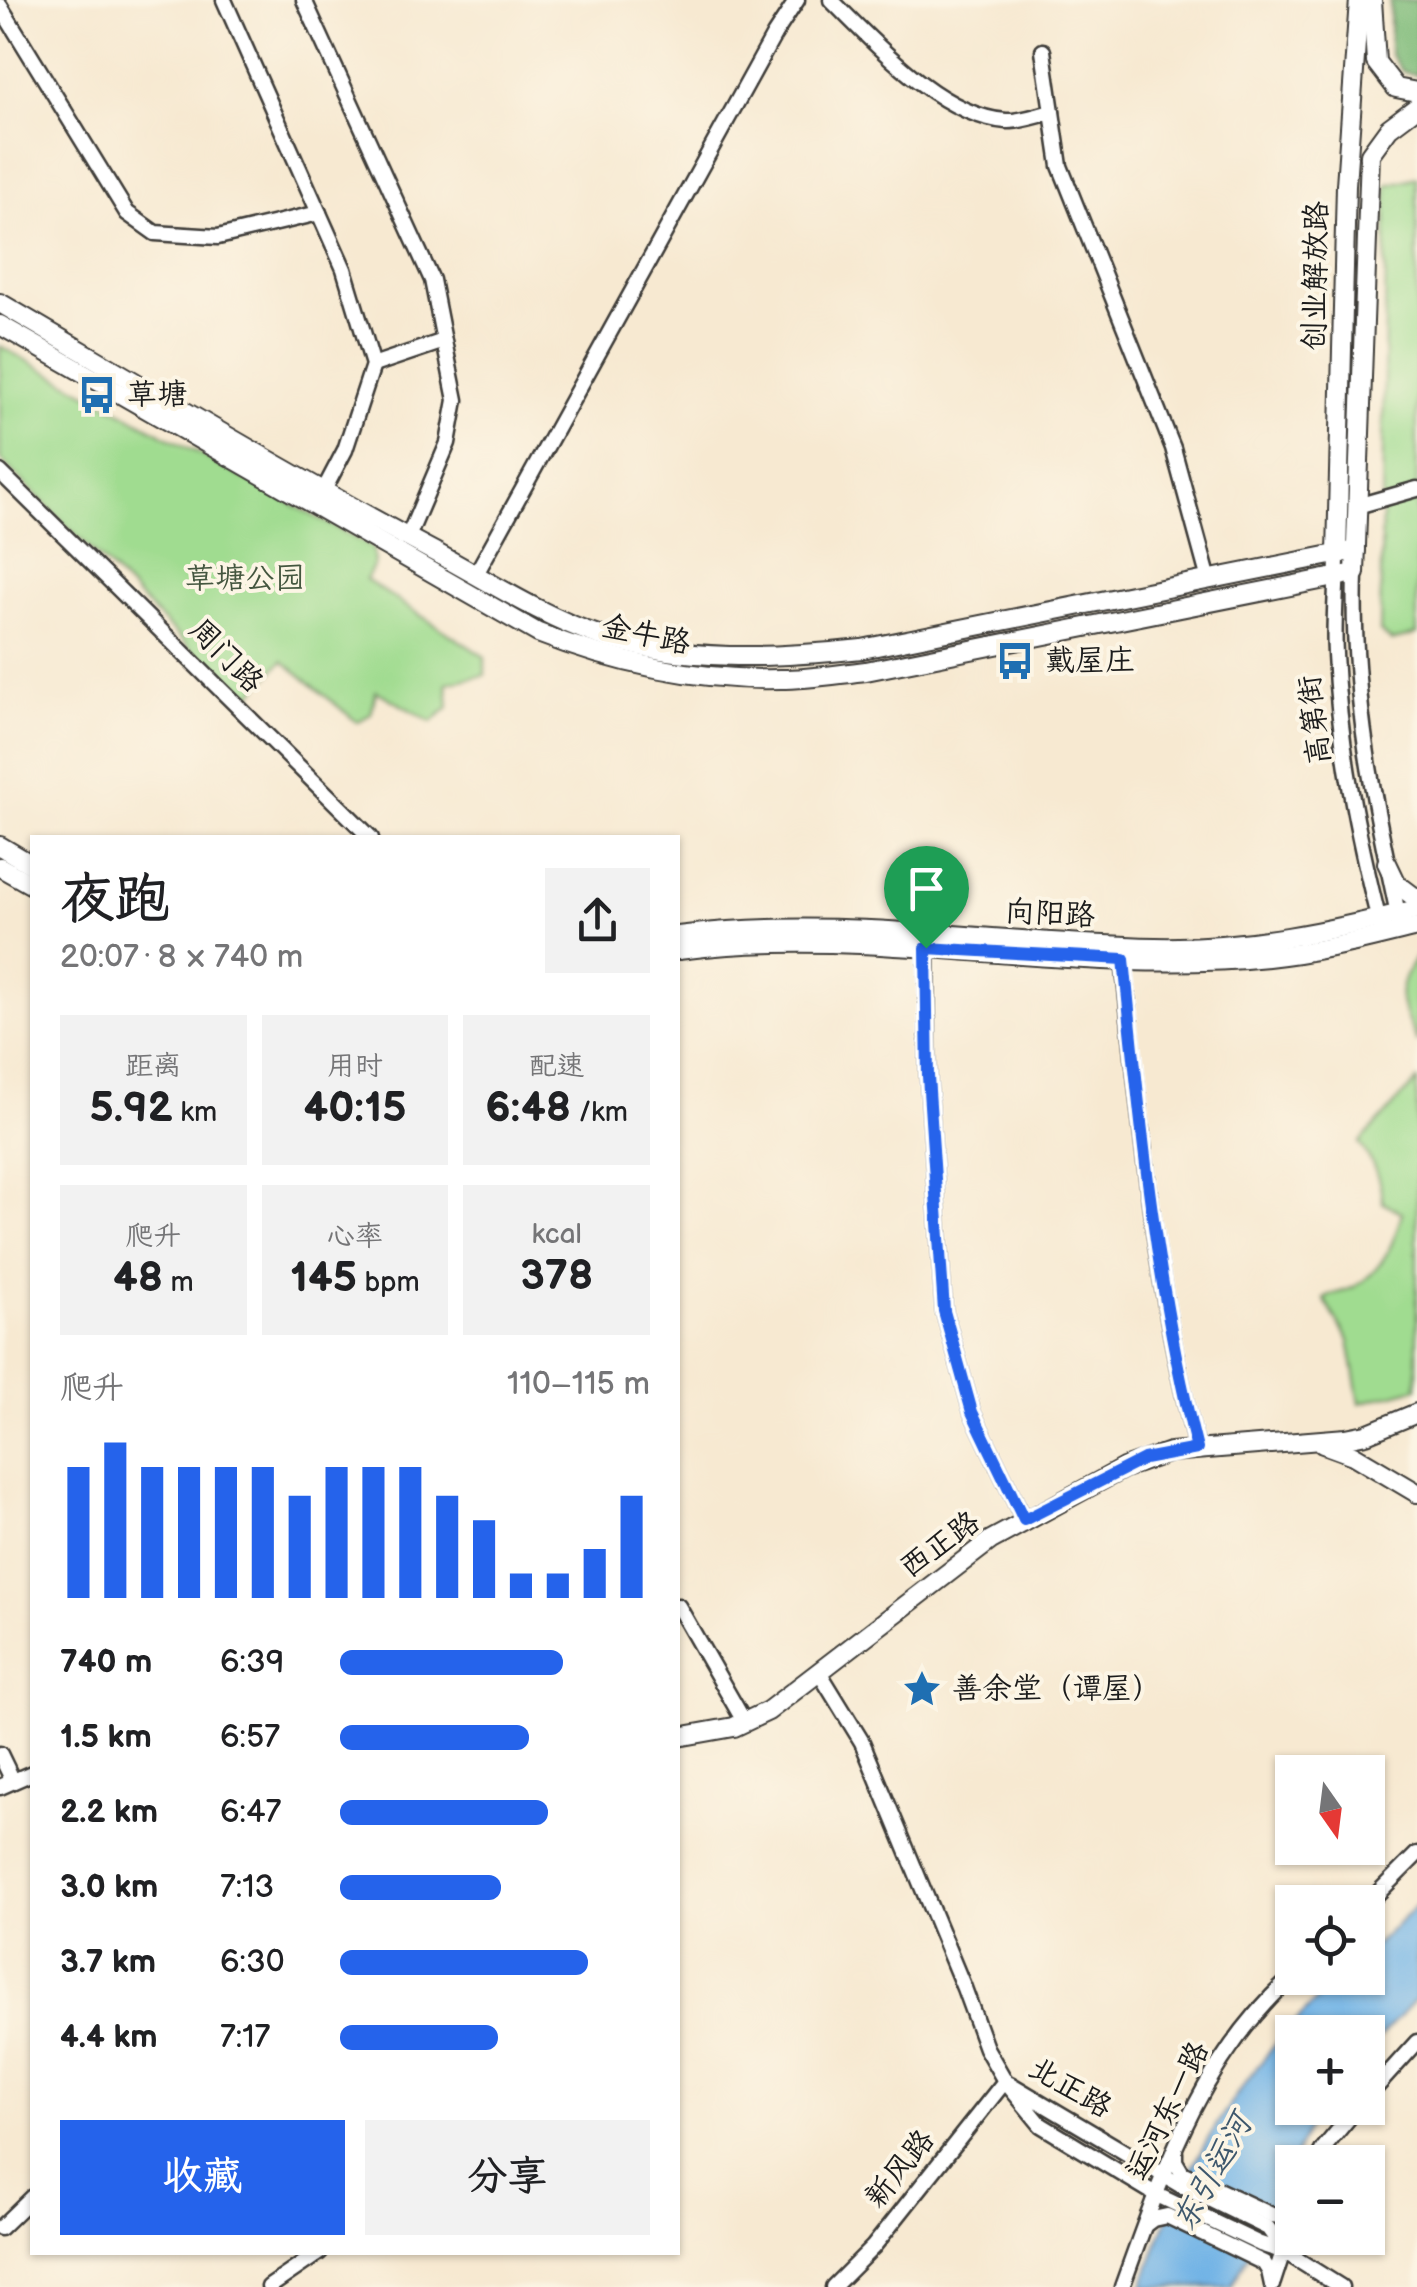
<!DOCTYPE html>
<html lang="zh">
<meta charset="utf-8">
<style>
body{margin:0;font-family:"Balsamiq Sans","LXGW WenKai TC",sans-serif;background:#f2f2f2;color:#202124;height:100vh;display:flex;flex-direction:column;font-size:38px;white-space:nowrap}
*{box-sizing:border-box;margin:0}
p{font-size:32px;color:#757577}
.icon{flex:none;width:55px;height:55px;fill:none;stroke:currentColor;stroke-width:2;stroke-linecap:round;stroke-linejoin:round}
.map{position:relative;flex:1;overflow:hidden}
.details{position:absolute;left:30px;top:835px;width:650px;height:1420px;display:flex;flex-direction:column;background:#fff;border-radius:0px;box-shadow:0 2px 8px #0004}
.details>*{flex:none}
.needle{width:65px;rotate:166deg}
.controls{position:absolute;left:1275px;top:1755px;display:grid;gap:20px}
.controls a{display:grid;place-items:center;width:110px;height:110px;border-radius:0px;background:#fff;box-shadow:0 2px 8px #0004;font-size:50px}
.pin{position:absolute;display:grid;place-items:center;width:85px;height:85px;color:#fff;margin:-102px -42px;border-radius:50% 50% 50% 0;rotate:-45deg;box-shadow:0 0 10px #0007}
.pin .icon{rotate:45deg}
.round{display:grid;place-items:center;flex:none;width:105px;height:105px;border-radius:0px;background:#f2f2f2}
.summary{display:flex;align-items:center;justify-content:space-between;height:170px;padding:0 30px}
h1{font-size:55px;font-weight:600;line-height:75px}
.metrics{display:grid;grid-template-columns:repeat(3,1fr);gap:15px;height:170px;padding:10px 30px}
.metrics div{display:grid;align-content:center;border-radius:0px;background:#f2f2f2;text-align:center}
.metrics b{font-size:42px;font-weight:600}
.metrics small{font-size:28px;font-weight:400}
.metrics p{font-size:28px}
.chart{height:280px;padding:20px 30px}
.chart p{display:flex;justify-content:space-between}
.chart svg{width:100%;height:180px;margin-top:10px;stroke:#2563eb;stroke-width:6}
.primary-button{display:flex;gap:20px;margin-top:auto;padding:20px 30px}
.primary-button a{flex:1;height:115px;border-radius:0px;background:#2563eb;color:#fff;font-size:40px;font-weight:600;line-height:115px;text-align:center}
.primary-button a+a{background:#f2f2f2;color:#202124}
ul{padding:0 30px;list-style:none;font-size:32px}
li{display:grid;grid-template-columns:160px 120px 1fr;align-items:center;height:75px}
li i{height:25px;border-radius:12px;background:#2563eb}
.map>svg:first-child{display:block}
</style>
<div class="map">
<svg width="1417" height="2287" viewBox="0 0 1417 2287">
<rect width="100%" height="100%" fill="#fcf5e5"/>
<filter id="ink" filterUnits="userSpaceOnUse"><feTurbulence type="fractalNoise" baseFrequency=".01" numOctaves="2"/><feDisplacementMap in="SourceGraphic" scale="20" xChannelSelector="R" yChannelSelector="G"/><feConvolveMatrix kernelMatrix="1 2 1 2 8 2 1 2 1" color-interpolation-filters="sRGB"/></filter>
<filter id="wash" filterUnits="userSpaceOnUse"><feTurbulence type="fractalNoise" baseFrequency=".0048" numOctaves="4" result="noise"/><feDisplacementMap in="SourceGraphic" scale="40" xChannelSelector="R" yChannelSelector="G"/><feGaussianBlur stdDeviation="2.25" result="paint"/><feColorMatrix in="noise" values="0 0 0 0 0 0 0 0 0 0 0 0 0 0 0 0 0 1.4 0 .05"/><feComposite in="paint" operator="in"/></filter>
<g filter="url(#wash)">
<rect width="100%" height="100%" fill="#f7e9d1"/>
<!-- green -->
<g fill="#a0dc90" stroke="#5e7c56" stroke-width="2.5">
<path d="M 1417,177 L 1417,634 L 1392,641 L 1380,632 L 1387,185 Z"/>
<path d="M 0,346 L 373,548 L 374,565 L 366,580 L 485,657 L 485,675 L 447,683 L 449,707 L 432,722 L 376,691 L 371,714 L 357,722 L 283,661 L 244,702 L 0,459 Z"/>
<path d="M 1417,956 L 1417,1043 C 1400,1000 1390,997 1417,956 Z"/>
<path d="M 1417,1081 L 1417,1388 L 1360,1403 L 1349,1341 L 1324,1299 C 1333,1293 1344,1292 1354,1287 C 1383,1271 1395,1241 1402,1212 L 1383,1203 C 1380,1178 1374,1163 1359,1143 Z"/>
</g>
<!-- forest -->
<path fill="#80bc7a" stroke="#4e6c4b" stroke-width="2.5" d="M 1390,0 L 1417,0 L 1417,75 L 1402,71 L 1390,54 Z"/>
<!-- water -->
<path fill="#71b3e6" stroke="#466881" stroke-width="2.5" d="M 1417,1905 L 1417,1998 L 1368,2049 L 1368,2032 L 1292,2032 L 1292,2108 L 1319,2108 L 1299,2146 L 1277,2202 L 1231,2287 L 1143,2287 C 1181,2164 1246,2064 1340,1978 L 1368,1978 L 1368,1952 Z"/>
</g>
<g filter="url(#ink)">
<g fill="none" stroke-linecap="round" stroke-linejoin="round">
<!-- minor casing -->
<g stroke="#3d3b37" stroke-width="19">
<g id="minor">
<path d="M 224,0 L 344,269 L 373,365 L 345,450 L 323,492"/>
<path d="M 304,0 L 432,280 L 444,341 L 456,400 L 448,443 L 408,537"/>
<path d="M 831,0 C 876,44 940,116 1006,121 C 1020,122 1038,115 1052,112"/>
<path d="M 0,6 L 127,213 L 155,233 L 218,237 L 319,213"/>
<path d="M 1043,51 L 1060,166 L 1173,448 L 1209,580"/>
<path d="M 373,365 L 444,341"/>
<path d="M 0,472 L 371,838"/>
<path d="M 1357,506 L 1417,489"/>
<path d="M 1337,554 C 1337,587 1333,621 1335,654 C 1339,745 1358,837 1380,925"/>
<path d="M 1355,573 C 1351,695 1374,804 1400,923"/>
<path d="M 476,574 L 774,35 L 797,0"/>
<path d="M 927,940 L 928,1076 L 944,1311 L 972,1412 L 1024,1520"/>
<path d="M 1123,959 C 1140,1123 1155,1289 1197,1449"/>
<path d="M 678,1606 L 745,1723"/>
<path d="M 819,1672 L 862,1742 L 964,1988 L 986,2048 L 1005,2081 L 1041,2125 L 1157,2195 L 1260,2244 L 1285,2252 L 1341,2287"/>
<path d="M 0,1754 L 13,1781"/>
<path d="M 0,1787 L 32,1773"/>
<path d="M 1368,1903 L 1417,1854"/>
<path d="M 1010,2084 L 1180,2185 L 1268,2228 L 1284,2250"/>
<path d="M 1368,2096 L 1417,2042"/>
<path d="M 1175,2152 L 1175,2161 L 1182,2173 L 1272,2215 L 1280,2216 L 1292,2209"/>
<path d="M 1316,2162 L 1323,2149 L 1357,2108"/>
<path d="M 1145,2225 L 1153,2219 L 1167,2216 L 1264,2263 L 1269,2271 L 1272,2285"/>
<path d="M 0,2228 L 32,2197"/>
<path d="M 1273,2282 L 1292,2224"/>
<path d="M 269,2287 L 320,2252"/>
<path d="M 833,2287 L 873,2247 L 1005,2081"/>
<path d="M 1122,2287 C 1164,2171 1199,2061 1292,1977"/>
</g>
</g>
<!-- major casing -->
<g stroke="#3d3b37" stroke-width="22">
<g id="major">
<path d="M 1372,0 L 1376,62 L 1396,88 L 1417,92"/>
<path d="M 0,303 C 142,386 283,471 429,549 C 484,578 539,615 598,635 C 682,663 776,658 862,649 L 1356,550"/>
<path d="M 0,325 L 538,633 C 617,664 696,681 781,679 C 809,679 838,674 866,671 L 1355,573 L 1370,154 L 1389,128 L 1417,107"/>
<path d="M 1337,554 L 1346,185 L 1359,0"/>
<path d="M 0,846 L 32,865"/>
<path d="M 1387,863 L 1397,884 L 1417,899"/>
<path d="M 0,867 L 32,885"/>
<path d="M 678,936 C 835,915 997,944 1155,947 C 1245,949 1331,931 1417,909"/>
<path d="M 678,950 C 874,924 1072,977 1268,957 C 1319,952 1368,939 1417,927"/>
<path d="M 1323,1444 L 1353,1455 L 1417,1493"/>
<path d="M 678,1737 L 734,1727 L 768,1711 L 991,1540 L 1124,1468 L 1170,1452 L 1346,1438 L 1366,1434 L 1417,1413"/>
</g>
</g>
<!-- minor -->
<use href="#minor" stroke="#fff" stroke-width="14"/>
<!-- major -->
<use href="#major" stroke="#fff" stroke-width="18"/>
</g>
</g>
<g fill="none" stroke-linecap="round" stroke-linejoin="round" filter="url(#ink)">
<!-- route casing -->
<g stroke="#fff" stroke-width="20">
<path id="route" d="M 926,948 L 1124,959 C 1140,1123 1156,1289 1197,1449 L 1144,1459 L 1024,1520 L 972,1412 L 944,1311 L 928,1076 Z"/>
</g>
<!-- route -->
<use href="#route" stroke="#2563eb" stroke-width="12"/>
</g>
<!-- icons -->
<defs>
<g id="bus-bare" transform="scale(3)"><path d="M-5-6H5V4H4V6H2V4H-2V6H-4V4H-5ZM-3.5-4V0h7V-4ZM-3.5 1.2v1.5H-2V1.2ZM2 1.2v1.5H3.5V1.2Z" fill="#1f6fb2" stroke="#fcf5e5" stroke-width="2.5" paint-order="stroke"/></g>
<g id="sight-bare" transform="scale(3)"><path d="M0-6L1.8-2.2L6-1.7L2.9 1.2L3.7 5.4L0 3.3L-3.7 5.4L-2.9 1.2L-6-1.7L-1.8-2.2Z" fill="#1f6fb2" stroke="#fcf5e5" stroke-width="2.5" paint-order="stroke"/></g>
</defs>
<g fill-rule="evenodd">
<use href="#bus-bare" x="97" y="395"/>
<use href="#bus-bare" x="1015" y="661"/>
<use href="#sight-bare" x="922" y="1689"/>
</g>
<g text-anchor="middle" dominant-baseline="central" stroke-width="8" stroke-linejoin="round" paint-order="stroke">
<!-- street labels -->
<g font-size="30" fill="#1c1c1c" stroke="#fcf5e5">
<text transform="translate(1316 276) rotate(-89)">创业解放路</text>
<text transform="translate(646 635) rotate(12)">金牛路</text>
<text transform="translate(226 656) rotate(45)">周门路</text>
<text transform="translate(1315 720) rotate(-97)">高第街</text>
<text transform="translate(1050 914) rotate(3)">向阳路</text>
<text transform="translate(940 1545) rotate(-36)">西正路</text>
<text transform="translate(1070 2088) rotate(30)">北正路</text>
<text transform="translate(1168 2111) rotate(-64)">运河东一路</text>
<text transform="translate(900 2169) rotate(-51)">新风路</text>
</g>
<!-- poi labels -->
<g font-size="30" fill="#1c1c1c" stroke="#fcf5e5" text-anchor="start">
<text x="127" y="395">草塘</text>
<text x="1045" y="661">戴屋庄</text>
<text x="952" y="1689">善余堂（谭屋）</text>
</g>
<!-- park labels -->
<g font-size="30" fill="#44563f" stroke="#fcf5e5">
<text x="245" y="579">草塘公园</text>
</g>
<!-- water labels -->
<g font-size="32" font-style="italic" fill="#3e586d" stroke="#fcf5e5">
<text transform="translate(1213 2173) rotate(-61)">东引运河</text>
</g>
</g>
</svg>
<div class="controls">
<a><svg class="needle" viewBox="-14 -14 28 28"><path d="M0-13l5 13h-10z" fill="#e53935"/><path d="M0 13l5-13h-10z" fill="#757577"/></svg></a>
<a><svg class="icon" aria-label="locate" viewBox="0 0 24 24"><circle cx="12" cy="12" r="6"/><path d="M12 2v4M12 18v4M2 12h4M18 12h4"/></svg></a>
<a>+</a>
<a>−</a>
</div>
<div class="pin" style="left:926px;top:948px;background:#1e9e55"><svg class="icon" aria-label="arrive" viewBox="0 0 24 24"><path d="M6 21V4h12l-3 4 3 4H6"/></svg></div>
<section class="details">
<div class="summary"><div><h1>夜跑</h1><p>20:07 · 8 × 740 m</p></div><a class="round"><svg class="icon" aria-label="share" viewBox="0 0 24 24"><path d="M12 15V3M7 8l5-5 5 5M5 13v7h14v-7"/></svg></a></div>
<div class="metrics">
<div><p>距离</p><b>5.92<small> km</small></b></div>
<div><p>用时</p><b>40:15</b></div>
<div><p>配速</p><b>6:48<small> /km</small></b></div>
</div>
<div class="metrics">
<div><p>爬升</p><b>48<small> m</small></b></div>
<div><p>心率</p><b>145<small> bpm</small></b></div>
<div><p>kcal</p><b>378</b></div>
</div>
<div class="chart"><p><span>爬升</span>110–115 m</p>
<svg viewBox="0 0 160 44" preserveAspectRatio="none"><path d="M5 44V12M15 44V6M25 44V12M35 44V12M45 44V12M55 44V12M65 44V19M75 44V12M85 44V12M95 44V12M105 44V19M115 44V25M125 44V38M135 44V38M145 44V32M155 44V19"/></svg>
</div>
<ul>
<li><b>740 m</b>6:39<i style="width:72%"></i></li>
<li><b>1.5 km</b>6:57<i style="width:61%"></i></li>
<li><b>2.2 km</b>6:47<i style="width:67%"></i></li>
<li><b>3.0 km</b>7:13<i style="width:52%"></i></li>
<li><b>3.7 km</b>6:30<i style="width:80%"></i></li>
<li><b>4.4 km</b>7:17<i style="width:51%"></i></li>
</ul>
<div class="primary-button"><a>收藏</a><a>分享</a></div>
</section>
</div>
